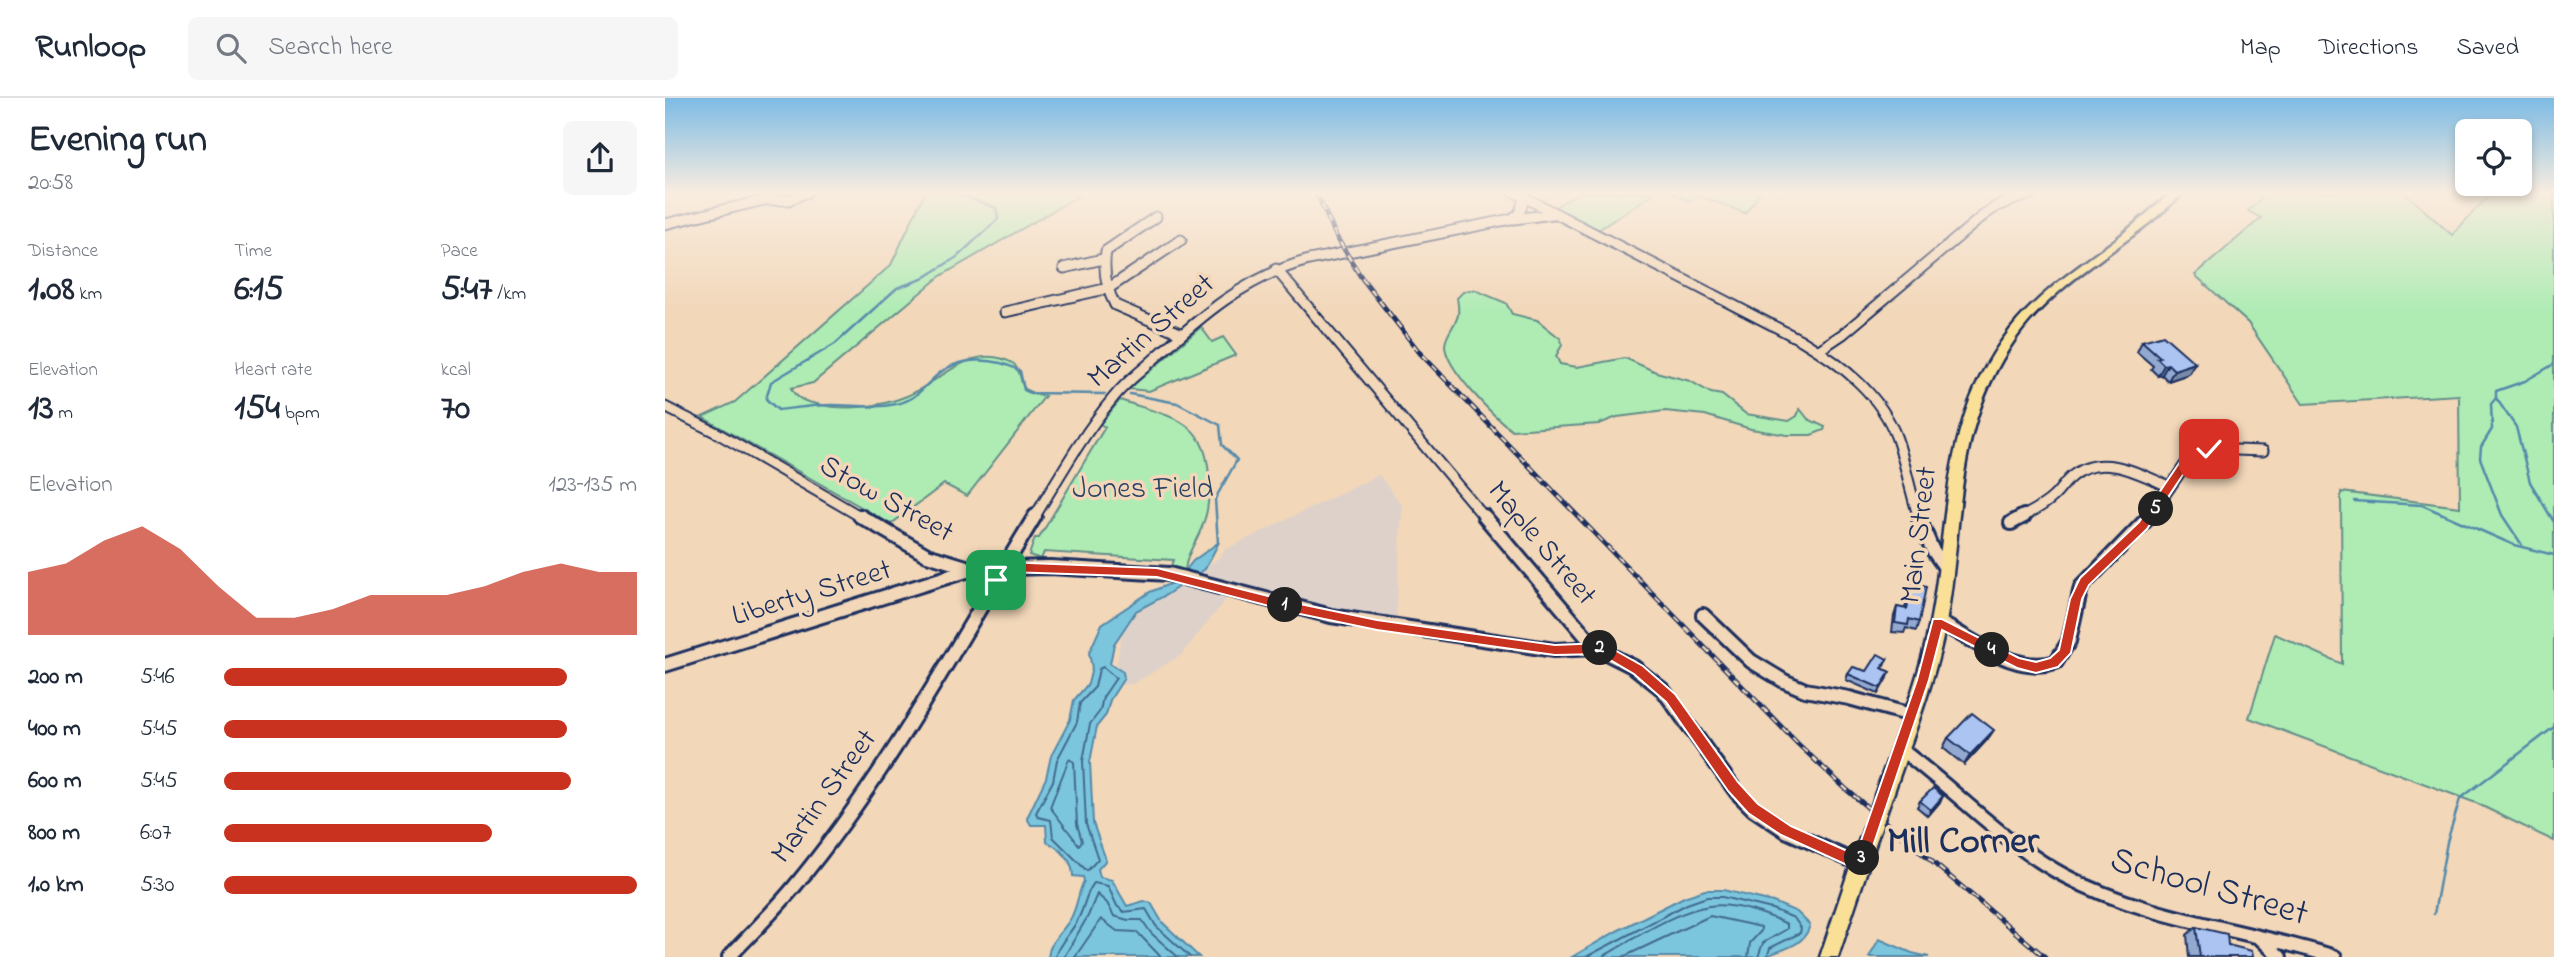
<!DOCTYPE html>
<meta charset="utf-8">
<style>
body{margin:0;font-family:"Indie Flower",sans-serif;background:#f6f6f7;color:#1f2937;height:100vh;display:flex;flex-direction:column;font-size:26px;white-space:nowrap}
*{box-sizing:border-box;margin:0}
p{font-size:23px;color:#747a83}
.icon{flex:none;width:38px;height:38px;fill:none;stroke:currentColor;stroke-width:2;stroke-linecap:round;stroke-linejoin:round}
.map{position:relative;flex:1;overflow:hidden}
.sheet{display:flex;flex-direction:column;background:#fff;width:665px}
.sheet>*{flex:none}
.fabs{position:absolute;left:1790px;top:21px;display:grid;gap:14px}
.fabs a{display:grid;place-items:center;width:77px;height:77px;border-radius:10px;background:#fff;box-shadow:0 4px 10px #0003;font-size:35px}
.pin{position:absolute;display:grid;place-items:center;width:60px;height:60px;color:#fff;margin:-30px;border-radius:14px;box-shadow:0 4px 10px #0006}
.km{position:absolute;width:35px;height:35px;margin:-18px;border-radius:50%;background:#222;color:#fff;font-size:19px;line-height:35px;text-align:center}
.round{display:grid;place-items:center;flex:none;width:74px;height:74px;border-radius:10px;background:#f6f6f7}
.headline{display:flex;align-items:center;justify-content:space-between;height:119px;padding:0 28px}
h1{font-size:38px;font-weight:800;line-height:52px}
.figures{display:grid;grid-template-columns:repeat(3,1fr);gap:10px;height:119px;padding:7px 28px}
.figures div{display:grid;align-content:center}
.figures b{font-size:35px;font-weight:800}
.figures small{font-size:19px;font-weight:400}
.figures p{font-size:19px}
.chart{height:196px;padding:14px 28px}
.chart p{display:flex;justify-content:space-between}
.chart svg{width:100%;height:126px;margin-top:7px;fill:#c8321e;opacity:.7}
ul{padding:0 28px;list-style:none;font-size:23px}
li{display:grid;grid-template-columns:112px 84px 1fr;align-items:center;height:52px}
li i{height:18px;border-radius:9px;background:#c8321e}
header{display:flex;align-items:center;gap:42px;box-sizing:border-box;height:98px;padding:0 35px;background:#fff;border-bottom:2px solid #e0e1e3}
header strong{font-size:33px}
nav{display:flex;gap:38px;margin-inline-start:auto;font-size:24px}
.search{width:490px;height:63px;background:#f6f6f7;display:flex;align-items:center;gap:18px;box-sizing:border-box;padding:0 24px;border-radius:10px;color:#747a83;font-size:26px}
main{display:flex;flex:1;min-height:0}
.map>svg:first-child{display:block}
</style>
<header>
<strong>Runloop</strong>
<div class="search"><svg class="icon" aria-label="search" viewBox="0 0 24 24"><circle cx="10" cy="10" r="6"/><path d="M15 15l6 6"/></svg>Search here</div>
<nav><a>Map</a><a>Directions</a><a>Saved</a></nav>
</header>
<main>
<section class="sheet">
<div class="headline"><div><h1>Evening run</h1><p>20:58</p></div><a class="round"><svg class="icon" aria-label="share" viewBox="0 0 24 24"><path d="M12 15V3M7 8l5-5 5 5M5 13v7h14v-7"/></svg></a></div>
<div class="figures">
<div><p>Distance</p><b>1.08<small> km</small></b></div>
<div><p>Time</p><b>6:15</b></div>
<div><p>Pace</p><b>5:47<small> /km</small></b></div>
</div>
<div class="figures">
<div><p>Elevation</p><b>13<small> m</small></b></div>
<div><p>Heart rate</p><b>154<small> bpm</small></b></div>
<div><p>kcal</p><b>70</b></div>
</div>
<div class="chart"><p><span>Elevation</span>123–135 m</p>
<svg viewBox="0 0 160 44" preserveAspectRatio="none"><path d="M0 44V22L10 19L20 11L30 6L40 14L50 27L60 38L70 38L80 35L90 30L100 30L110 30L120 27L130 22L140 19L150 22L160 22V44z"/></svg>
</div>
<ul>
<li><b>200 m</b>5:46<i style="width:83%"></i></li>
<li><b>400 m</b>5:45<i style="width:83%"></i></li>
<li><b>600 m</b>5:45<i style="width:84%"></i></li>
<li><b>800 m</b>6:07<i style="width:65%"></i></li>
<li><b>1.0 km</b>5:30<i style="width:100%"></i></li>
</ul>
</section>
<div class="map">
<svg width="1889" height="859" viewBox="0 0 1889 859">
<rect width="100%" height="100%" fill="#f2d7b9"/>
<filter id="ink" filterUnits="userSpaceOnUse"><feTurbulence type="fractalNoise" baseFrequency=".0143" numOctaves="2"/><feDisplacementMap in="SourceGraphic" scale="14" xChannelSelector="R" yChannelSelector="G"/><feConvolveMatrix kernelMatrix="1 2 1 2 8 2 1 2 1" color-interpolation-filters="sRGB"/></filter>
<g filter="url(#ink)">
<!-- built -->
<g fill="#ddd1ca">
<path d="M 714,377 L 737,407 L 731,523 L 616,500 L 528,477 L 554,460 L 561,451 Z"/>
<path d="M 516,487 L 563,499 L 516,557 L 468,586 L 448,587 L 458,528 L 482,506 Z"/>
</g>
<!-- green -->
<g fill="#aeecb4" stroke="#648e89" stroke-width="2">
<path d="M 260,94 L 420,94 L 274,179 L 148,285 L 126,290 C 131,301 141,304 152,306 C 181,313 215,309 242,298 C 275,284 308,242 349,266 C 363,284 347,292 380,298 L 302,398 L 279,386 L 226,426 L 37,319 L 70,304 L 226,167 Z"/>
<path d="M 914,94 L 991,94 L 933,132 L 889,110 Z"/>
<path d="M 1005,94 L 1096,94 L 1080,115 L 1032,97 L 1024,103 Z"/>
<path d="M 1583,94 L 1739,94 L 1787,137 L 1827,94 L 1889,94 L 1889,743 L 1811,705 L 1584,620 L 1610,536 L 1677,566 L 1676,394 L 1795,409 L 1794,297 L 1638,306 L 1583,225 L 1530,177 L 1596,120 L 1583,113 L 1597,100 Z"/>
<path d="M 810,192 L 841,205 L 847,216 L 872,222 L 896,241 L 897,247 L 891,258 L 895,266 L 912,269 L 960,260 L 991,274 L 1025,283 L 1046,295 L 1057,297 L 1081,316 L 1124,323 L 1132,318 L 1135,311 L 1143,321 L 1160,329 L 1159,332 L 1146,337 L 1122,337 L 1086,331 L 1040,317 L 1000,313 L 952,319 L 934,326 L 847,332 C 829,319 780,270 780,247 C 781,235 791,227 793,217 C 794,211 793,206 792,200 L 799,193 Z"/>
<path d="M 536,229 L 547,244 L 558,239 L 571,257 L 484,293 L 464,291 Z"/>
<path d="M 455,302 C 503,319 542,319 544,380 C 544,394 544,410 539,423 C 534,441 521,454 520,473 L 505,471 L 508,462 L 379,454 L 376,461 L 364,457 L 370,440 L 374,440 L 440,329 L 435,326 Z"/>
</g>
<!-- water -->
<g fill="#7cc6dd" stroke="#558aaa" stroke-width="2">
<path d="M 554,444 L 540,471 L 501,497 L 471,513 L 449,546 L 445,566 L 458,574 L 459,580 L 445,602 L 441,617 L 432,628 L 425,664 L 428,725 L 441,762 L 433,771 L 435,779 L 447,782 L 462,808 L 479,803 L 486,805 L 497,824 L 534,859 L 383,859 C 385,841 398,834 406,820 C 413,807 413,794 419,783 L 418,779 L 408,778 C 408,762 395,750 382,744 L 381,727 L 366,727 L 362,720 L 381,680 L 386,658 L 405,622 L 409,602 L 423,586 L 427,570 L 424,555 L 437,526 L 485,494 L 512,483 L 528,463 Z"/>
<path d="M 1040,792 L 1058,792 L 1108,804 L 1132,814 L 1145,827 C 1139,849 1118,850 1100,859 L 907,859 L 952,833 L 1019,799 Z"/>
<path d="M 1214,841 L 1247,855 L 1264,859 L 1204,859 Z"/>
</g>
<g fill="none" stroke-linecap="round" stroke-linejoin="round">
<!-- shore -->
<g stroke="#426b91" stroke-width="2">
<path d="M 438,569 L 451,580 L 438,599 L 435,613 L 425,626 L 418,663 L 421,726 L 433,761 L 422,773 L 388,739 L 386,722 L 373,719 L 371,715 L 388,683 L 392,662 L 412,624 L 415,605 L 430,589 L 434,571 Z"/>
<path d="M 404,661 L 409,664 L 412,726 L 417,743 L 414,747 L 385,709 Z"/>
<path d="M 390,859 C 394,844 407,835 413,821 C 420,809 420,796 429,785 L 443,788 L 452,808 L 459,814 L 481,811 L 491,828 L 525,859"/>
<path d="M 399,859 L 423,818 L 432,796 L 442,805 L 449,818 L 463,822 L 477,822 L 486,835 L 513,859"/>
<path d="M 410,859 L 436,821 L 452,833 L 472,834 L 496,859"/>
<path d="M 921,859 L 1022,806 L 1042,799 L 1057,799 L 1107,811 L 1129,820 L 1136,830 L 1135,835 L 1105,850 L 1102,859"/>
<path d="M 937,859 C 969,841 1007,814 1044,808 C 1068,804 1101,816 1122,826 L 1122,831 L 1098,845 L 1093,859"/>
<path d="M 958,859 L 1045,818 L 1096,829 L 1096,833 L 1085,845 L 1083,859"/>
</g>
<!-- stream -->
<g stroke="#558aaa" stroke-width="2.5">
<path d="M 298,94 L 297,97 L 301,99 L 331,110 L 333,121 L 292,159 L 257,181 L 232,190 L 170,246 L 106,284 L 101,301 L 113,312 C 131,310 149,307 167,307 C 189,307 209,311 231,306 C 250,302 256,292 270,279 C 292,258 329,258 355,273 L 359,292 L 365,295 L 440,296"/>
<path d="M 465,296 L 512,305 L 555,327 L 557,347 L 572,362 L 550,401 L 553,445"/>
<path d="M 1831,300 L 1851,329 L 1865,384 L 1889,424"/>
<path d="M 1689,403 L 1757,407 L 1849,447 L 1889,457"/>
<path d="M 1857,447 L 1837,417 L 1815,360 L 1816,349 L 1827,331 L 1826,306 L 1831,300 L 1831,293 L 1860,283 L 1889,266"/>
<path d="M 1769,816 L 1782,744 L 1795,701 L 1889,629"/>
</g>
<!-- minor-far1 casing -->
<g stroke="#1b2f5e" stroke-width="13">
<g id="minor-far1">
<path d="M 849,94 L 1136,242 C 1176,266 1216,296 1232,341 C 1241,367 1245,394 1254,420"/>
<path d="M 491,119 L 441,153 C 438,172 441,190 450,207 L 517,236"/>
<path d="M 849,121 L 888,116"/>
<path d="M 0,126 L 99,102 L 124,102 L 142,94"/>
<path d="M 399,170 L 438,161"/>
<path d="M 611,171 L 820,420"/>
<path d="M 340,214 L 444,190 L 516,142"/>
<path d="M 1154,252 L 1178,236 L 1319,117 L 1332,108 L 1370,94"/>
<path d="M 0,309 L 52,335 L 198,420"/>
<path d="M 369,420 C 394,379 418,336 449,299 C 460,285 475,274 488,262 C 536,218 580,179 644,162 L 846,121 L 854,116 L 859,101"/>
<path d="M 1355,420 C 1366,414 1379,408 1388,399 C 1395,393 1399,385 1406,379 C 1435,353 1476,376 1505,389"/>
<path d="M 1484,420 L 1526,358 L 1544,351 L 1598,353"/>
</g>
</g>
<!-- minor casing -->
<g stroke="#1b2f5e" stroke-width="18">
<g id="minor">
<path d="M 195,418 L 262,457 L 308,471 L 385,469 L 504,476 L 666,518 L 889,552 L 931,550"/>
<path d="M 819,418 L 931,550 L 969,569 L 998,592 L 1072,695 L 1088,711 L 1121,733 L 1195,766"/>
<path d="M 1253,418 L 1267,451 L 1279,468"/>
<path d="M 1346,425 L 1359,418"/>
<path d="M 1038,517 L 1086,563 L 1119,583 L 1140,592 L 1184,600 L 1246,617"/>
<path d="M 1273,524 C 1309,541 1349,577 1391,564 L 1404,543 L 1416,489 L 1485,418"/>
<path d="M 0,567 L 308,471"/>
<path d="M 1235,651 C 1291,692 1338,745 1400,778 C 1483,822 1581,831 1670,859"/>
<path d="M 1595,840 L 1615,859"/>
<path d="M 64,859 C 86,836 109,813 129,789 C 223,676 294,543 370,418"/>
</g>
</g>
<!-- major casing -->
<g stroke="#1b2f5e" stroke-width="5">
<g id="major">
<path d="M 1507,94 L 1519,94 C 1467,147 1394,179 1351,240 C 1286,333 1300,420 1281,525 C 1270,584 1247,640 1228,697 L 1225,703 L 1219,705 L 1213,703 L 1210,697 C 1230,640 1254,584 1265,525 C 1286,419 1274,323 1345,232 C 1374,195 1413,169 1450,142 C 1469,127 1488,110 1507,94 Z"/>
<path d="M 1202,737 L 1208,739 L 1211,745 L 1173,859 L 1155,859 L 1193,745 L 1196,739 Z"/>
</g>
</g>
<!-- minor-far1 -->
<use href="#minor-far1" stroke="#f2d7b9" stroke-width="9"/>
<!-- minor -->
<use href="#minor" stroke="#f2d7b9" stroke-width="12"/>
<!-- major -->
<use href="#major" fill="#fadf96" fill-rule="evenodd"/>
<!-- rail casing -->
<g stroke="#1b2f5e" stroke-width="5">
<path id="rail" d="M 651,94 L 671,138 L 696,179 L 755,255 L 1133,646 L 1182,692 L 1380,859"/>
</g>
<!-- rail -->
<use href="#rail" stroke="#f2d7b9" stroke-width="2.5" stroke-dasharray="7" stroke-linecap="butt"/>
<!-- major-bridge casing -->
<g stroke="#1b2f5e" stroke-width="21" stroke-linecap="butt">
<path id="major-bridge" d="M 1202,745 L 1219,697"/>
</g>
<!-- major-bridge -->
<use href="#major-bridge" stroke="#fadf96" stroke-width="16"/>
</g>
<!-- wall -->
<g fill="#93a9d0" stroke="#1b2f5e" stroke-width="2">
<path d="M 1477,243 L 1530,265 L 1524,276 L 1503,283 L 1497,277 L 1493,278 L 1486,271 L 1488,268 L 1472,254 Z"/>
<path d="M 1247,485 L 1254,524 L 1251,533 L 1241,530 L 1239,535 L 1227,534 L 1229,518 L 1232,509 L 1240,511 L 1243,494 Z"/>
<path d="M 1222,561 L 1218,570 L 1222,580 L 1213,596 L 1181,582 L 1183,576 L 1202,573 Z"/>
<path d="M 1283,640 L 1323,641 L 1299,667 L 1278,650 Z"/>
<path d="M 1278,698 L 1275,704 L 1263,718 L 1252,709 L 1255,703 Z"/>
<path d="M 1531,829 L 1563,847 L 1588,859 L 1524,859 L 1522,837 Z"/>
</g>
<!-- shaded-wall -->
<g fill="#7889a9" stroke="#1b2f5e" stroke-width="2">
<path d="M 1530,265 L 1524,276 L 1503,283 L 1509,272 Z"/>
<path d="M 1503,266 L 1497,277 L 1493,278 L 1499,267 Z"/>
<path d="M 1329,632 L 1323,641 L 1299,667 L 1305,657 Z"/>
<path d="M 1278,698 L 1275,704 L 1263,718 L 1266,712 Z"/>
</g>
<!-- building -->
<g fill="#abc4f2" stroke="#1b2f5e" stroke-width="2">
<path d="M 1498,237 L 1530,265 L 1509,272 L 1503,266 L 1499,267 L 1492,260 L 1495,259 L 1477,243 Z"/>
<path d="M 1247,485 L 1261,489 L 1254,524 L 1244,521 L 1243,527 L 1230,525 L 1232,509 L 1242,511 Z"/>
<path d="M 1213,556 L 1222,561 L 1217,570 L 1225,574 L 1215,590 L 1183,576 L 1188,569 L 1202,573 Z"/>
<path d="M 1307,615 L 1329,632 L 1305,657 L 1283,640 Z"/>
<path d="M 1268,690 L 1278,698 L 1266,712 L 1255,703 Z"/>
<path d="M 1531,829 L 1562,836 L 1563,847 L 1587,853 L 1588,859 L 1535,859 Z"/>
</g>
</g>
<!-- sky -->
<linearGradient id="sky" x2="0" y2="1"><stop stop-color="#7dbbe4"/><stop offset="0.44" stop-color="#f9ede0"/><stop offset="1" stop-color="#f9ede0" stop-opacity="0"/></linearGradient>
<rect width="1889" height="215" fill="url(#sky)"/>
<!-- route -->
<path fill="#c8321e" stroke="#fff" stroke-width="2" d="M 1544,348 L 1548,349 L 1548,354 L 1527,363 L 1482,431 L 1424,487 L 1417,501 L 1406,555 L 1393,569 L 1371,575 L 1352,570 L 1277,532 L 1264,582 L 1202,766 L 1195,773 L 1116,737 L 1083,715 L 1063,693 L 1001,604 L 969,576 L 935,556 L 890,557 L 712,532 L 635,516 L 492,479 L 343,474 L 331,487 L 325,482 L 336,466 L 340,464 L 492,470 L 635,506 L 712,522 L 890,547 L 937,545 L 978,568 L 1010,596 L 1073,684 L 1093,706 L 1126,728 L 1191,757 L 1252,582 L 1268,521 L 1277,521 L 1354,560 L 1371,564 L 1385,560 L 1394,552 L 1405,501 L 1415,480 L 1474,424 L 1519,358 Z"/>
<g text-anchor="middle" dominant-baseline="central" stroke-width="7" stroke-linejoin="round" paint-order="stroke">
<!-- street labels -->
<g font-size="30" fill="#1b2f5e" stroke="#f2d7b9">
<text transform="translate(487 234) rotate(-41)">Martin Street</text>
<text transform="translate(221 402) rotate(29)">Stow Street</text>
<text transform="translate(1255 437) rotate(-83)">Main Street</text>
<text transform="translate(876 446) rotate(50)">Maple Street</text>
<text transform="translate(147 496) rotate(-17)">Liberty Street</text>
<text transform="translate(160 699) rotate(-54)">Martin Street</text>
</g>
<!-- park labels -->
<g font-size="30" fill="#2a4267" stroke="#f2d7b9">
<text x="478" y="392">Jones Field</text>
</g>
<!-- near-street labels -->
<g font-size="37" fill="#1b2f5e" stroke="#f2d7b9">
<text transform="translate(1544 790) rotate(16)">School Street</text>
</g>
<!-- near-neighbourhood labels -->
<g font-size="38" font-weight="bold" fill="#1b2f5e" stroke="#f2d7b9">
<text x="1298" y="745">Mill Corner</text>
</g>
</g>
</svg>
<div class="fabs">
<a><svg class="icon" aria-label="locate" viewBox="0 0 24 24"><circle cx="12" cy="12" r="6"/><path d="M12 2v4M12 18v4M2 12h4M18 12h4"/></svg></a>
</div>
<div class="pin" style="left:331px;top:482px;background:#1e9e55"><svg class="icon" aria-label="arrive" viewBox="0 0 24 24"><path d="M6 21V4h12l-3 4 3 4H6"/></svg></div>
<div class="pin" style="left:1544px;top:351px;background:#d93025"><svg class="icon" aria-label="check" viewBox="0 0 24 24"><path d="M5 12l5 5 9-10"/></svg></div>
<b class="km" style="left:620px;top:507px">1</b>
<b class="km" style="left:935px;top:550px">2</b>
<b class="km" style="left:1197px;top:760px">3</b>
<b class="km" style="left:1327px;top:552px">4</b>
<b class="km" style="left:1491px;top:411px">5</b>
</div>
</main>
